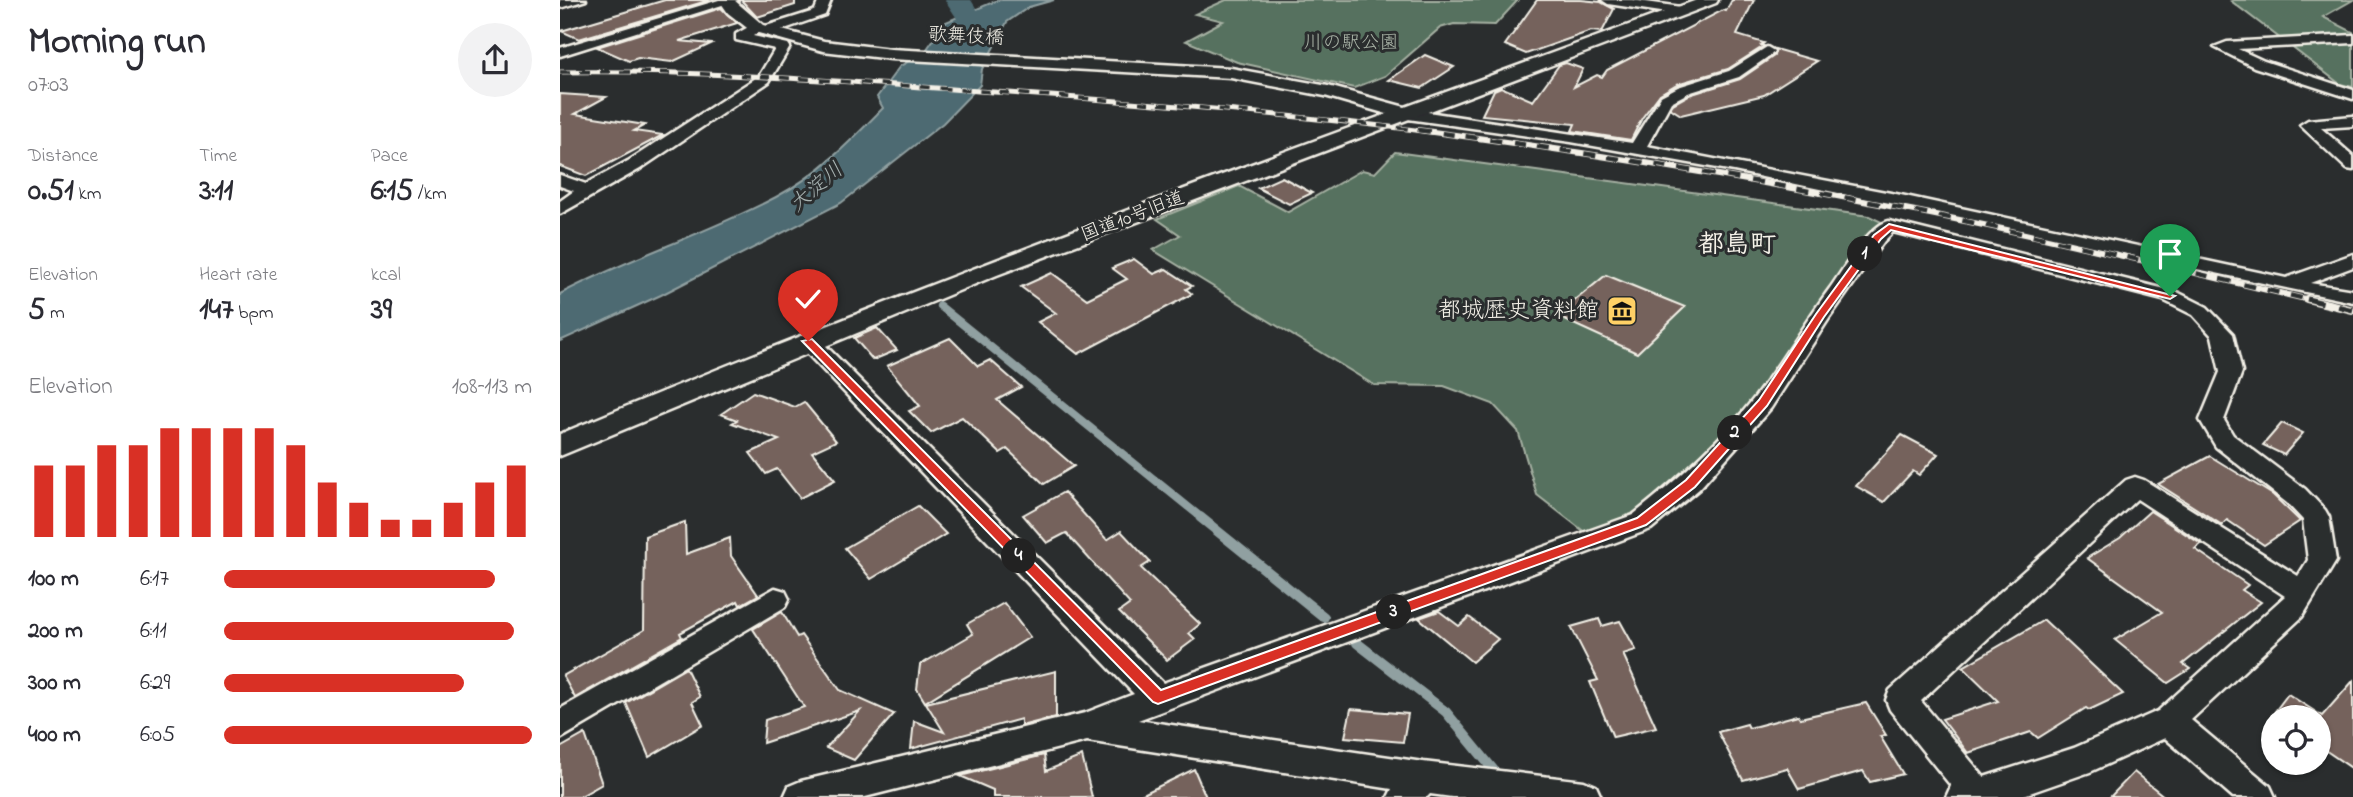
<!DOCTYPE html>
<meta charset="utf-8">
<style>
body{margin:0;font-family:"Indie Flower","Klee One",sans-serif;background:#f2f2f3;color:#2b2b33;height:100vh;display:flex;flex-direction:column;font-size:26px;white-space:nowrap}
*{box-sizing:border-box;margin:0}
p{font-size:23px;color:#7c7c81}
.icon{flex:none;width:38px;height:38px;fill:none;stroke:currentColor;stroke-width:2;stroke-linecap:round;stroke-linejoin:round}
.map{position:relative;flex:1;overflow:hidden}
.details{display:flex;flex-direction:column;background:#fff;width:560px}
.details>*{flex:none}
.controls{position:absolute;left:1701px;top:705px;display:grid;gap:14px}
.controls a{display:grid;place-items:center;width:70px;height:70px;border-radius:50%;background:#fff;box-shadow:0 2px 5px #0004;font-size:35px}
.pin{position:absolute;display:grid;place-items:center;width:60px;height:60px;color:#fff;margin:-72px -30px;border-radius:50% 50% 50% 0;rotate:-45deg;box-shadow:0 0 7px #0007}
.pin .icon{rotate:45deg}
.km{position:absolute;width:35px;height:35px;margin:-18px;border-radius:50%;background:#222;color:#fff;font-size:19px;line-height:35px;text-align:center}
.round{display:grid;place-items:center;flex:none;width:74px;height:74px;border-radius:37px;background:#f2f2f3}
.summary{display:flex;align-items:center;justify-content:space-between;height:119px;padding:0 28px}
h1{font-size:38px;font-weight:700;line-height:52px}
.metrics{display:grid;grid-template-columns:repeat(3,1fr);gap:10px;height:119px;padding:7px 28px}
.metrics div{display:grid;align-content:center}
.metrics b{font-size:30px;font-weight:700}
.metrics small{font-size:19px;font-weight:400}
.metrics p{font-size:19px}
.chart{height:196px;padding:14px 28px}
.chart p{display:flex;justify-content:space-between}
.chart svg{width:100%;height:126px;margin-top:7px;stroke:#d93025;stroke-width:6}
ul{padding:0 28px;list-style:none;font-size:23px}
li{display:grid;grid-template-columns:112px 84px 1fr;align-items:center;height:52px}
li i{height:18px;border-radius:9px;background:#d93025}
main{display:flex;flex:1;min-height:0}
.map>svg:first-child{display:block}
</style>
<main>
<section class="details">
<div class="summary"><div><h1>Morning run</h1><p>07:03</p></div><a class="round"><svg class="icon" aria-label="share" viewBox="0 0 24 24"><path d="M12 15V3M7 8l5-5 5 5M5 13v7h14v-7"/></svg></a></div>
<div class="metrics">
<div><p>Distance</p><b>0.51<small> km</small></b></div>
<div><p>Time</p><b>3:11</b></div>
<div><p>Pace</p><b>6:15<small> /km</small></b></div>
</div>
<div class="metrics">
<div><p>Elevation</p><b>5<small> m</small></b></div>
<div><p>Heart rate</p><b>147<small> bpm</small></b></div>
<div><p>kcal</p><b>39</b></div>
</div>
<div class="chart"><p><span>Elevation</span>108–113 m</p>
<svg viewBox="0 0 160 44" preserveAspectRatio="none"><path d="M5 44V19M15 44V19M25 44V12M35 44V12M45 44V6M55 44V6M65 44V6M75 44V6M85 44V12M95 44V25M105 44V32M115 44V38M125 44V38M135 44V32M145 44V25M155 44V19"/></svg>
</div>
<ul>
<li><b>100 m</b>6:17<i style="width:88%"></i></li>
<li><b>200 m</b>6:11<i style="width:94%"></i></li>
<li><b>300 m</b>6:29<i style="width:78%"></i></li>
<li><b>400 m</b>6:05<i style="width:100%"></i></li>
</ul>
</section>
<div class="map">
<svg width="1793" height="797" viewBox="0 0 1793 797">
<rect width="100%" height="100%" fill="#2a2d2e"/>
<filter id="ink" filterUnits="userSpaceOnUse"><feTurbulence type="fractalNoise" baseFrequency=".0143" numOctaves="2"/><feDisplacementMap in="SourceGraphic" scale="14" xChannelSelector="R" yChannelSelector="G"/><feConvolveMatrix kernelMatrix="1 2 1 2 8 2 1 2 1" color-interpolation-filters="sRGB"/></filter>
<g filter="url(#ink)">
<!-- green -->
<g fill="#57715e" stroke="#a6b1a3" stroke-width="2">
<path d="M 666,0 L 958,0 L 935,25 L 894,24 L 880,28 L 825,76 L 794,88 L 677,62 L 626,41 L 663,21 L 635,14 Z"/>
<path d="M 1674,0 L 1793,0 L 1763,17 L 1793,32 L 1793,87 L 1780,84 L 1671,1 Z"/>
<path d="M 835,152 L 1309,216 L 1332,227 L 1130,483 L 1035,540 L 977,495 L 958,431 L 933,404 L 884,386 L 814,385 L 593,250 L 620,235 L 597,219 L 679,186 L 728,212 L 802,170 L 815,173 Z"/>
</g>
<!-- water -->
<path fill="#4e6a72" stroke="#90a0a1" stroke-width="2" d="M 438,0 L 494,0 L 469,7 L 447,22 L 422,69 L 420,85 L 383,123 L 281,203 L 101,295 L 0,341 L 0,294 C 70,257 146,234 216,197 C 258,175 291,141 323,108 L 317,97 L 340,66 L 364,53 L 386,22 Z"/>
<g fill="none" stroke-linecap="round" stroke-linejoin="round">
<!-- stream-far1 -->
<path stroke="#90a0a1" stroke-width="8" d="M 380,306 L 642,518"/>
<!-- stream -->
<g stroke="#90a0a1" stroke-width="10">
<path d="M 640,517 L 764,617"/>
<path d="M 797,643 L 886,712 L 941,779"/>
</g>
<!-- river -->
<path fill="#4e6a72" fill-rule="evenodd" d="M 385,0 L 411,0 L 423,19 L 419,25 L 410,27 L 401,25 Z"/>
</g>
<!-- building -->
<g fill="#74625c" stroke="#f4f1e8" stroke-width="2">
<path d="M 105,0 L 150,0 L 19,39 L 1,31 Z"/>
<path d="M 181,0 L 235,0 L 235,5 L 197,17 Z"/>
<path d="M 977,0 L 1021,0 L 1041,2 L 1054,9 L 1042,32 L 1031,31 L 966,54 L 945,45 Z"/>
<path d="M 1172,0 L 1194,0 L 1177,35 L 1204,43 L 1201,45 L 1204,46 L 1168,69 L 1117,84 L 1100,94 L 1082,118 L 1071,140 L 1012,131 L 1015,124 L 922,115 L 934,90 L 941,87 L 973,101 L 999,65 L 1006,63 L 1023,69 L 1014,87 L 1037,75 L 1042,77 L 1047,70 L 1163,10 L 1166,11 Z"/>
<path d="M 161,8 L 177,23 L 119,41 L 151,44 L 112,62 L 78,58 L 69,61 L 37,47 Z"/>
<path d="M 1215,49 L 1257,61 L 1204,95 L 1121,115 L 1110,108 L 1113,104 L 1129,95 L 1180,79 L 1214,56 Z"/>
<path d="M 865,55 L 894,67 L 862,88 L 829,80 Z"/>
<path d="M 0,94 L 46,97 L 15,114 L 85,125 L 74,131 L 103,135 L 26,176 L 0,166 Z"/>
<path d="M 722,177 L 752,193 L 729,204 L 698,188 Z"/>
<path d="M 574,259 L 594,274 L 606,269 L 632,286 L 626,289 L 632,294 L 518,354 L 478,322 L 496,313 L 461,287 L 492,273 L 527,299 L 567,279 L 552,268 Z"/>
<path d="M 1046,275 L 1100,297 L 1125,307 L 1077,353 L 996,316 Z"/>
<path d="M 317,328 L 337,350 L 313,360 L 294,338 Z"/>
<path d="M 390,338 L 418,366 L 430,360 L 461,387 L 437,400 L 514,466 L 484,484 L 447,449 L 440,453 L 402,417 L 371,433 L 349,411 L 360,406 L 327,366 Z"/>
<path d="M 193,392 L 235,407 L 244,402 L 276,441 L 252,452 L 275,480 L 240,498 L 217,469 L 206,474 L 190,453 L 219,440 L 172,423 L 177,420 L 161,414 Z"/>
<path d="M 1722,423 L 1743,433 L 1724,455 L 1703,445 Z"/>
<path d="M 1342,435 L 1378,454 L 1359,475 L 1353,471 L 1324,502 L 1296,486 Z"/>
<path d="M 1650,456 L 1713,495 L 1740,521 L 1704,545 L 1667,520 L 1662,525 L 1598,484 Z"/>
<path d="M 504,492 L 547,540 L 561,531 L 590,562 L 581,568 L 640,624 L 629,633 L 635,639 L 607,660 L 559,612 L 570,604 L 506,533 L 487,543 L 463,515 Z"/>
<path d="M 358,506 L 386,534 L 311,579 L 285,548 Z"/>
<path d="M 1590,511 L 1641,544 L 1635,549 L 1688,585 L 1682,590 L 1701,602 L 1623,664 L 1630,669 L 1608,683 L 1555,640 L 1602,612 L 1527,558 L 1560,538 Z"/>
<path d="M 125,522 L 126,554 L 170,538 L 171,556 L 198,595 L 180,605 L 178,601 L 120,633 L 122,637 L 15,698 L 3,676 L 84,630 L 85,536 Z"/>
<path d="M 444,603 L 470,637 L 365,702 L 357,689 L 360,665 L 413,634 L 407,624 Z"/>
<path d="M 879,611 L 899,626 L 909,617 L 938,639 L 912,662 L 859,618 Z"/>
<path d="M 222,612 L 237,637 L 241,635 L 280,690 L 334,714 L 294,760 L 266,748 L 300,711 L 203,743 L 205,720 L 244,707 L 193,629 Z"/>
<path d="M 1039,619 L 1042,626 L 1060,621 L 1076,650 L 1063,654 L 1096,727 L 1053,737 L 1030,682 L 1038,680 L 1011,627 Z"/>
<path d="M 1484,620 L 1563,694 L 1529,710 L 1526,708 L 1478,738 L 1471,732 L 1408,753 L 1382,719 L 1438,701 L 1403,667 Z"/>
<path d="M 126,668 L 140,697 L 132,702 L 143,725 L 89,757 L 66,703 Z"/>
<path d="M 496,671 L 496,717 L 461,726 L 461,719 L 351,749 L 354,721 L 384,732 L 366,703 Z"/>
<path d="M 1793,681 L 1793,769 L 1759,746 L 1760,718 L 1710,718 L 1728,694 L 1762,716 Z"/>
<path d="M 1306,703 L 1326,735 L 1320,736 L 1343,774 L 1310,782 L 1303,771 L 1239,789 L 1227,768 L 1183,780 L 1158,732 L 1187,724 L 1189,728 L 1238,715 L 1240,718 Z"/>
<path d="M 791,709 L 848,714 L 843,742 L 785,737 Z"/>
<path d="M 25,734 L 42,784 L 19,797 L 0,797 L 0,748 Z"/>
<path d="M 484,755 L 486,771 L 522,756 L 532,797 L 433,797 L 433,790 L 400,776 Z"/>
<path d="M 634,769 L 646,797 L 577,797 Z"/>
<path d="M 1574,772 L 1605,797 L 1550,797 Z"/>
</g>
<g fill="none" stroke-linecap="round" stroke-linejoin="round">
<!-- minor casing -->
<g stroke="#f4f1e8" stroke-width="5">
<g id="minor">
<path d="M 0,0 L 26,0 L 0,8 Z"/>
<path d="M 159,0 L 178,0 L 0,56 L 0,48 Z"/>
<path d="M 259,0 L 271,0 L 265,15 L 210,34 L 199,32 L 193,36 L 228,44 L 230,47 L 209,82 L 80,169 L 0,214 L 0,201 L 14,191 L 0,186 L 0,175 L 26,184 L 68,161 L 199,76 L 215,49 L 176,40 L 176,34 L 192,25 L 203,27 L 251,12 L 255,10 Z"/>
<path d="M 1042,0 L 1072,0 L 1121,7 L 1127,11 L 1121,15 L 1048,4 Z"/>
<path d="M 1793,35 L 1793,43 L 1678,49 L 1704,61 L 1793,90 L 1793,99 L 1694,67 L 1654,47 L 1667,42 Z"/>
<path d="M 1207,47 L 1214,51 L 1212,54 L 1179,77 L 1128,93 L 1111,102 L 1087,146 L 1336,194 L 1726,278 L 1793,254 L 1793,267 L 1750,283 L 1793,290 L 1793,302 L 1174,171 L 1011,142 L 848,119 L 840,114 L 848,109 L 1072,143 L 1101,96 L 1118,87 L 1169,71 Z"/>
<path d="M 1793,116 L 1793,126 L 1761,128 L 1793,156 L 1793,170 L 1787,169 L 1740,125 L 1748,120 Z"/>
<path d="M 1329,221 L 1617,292 L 1647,307 L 1673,334 L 1682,372 L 1664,420 L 1673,435 L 1745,489 L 1765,510 L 1769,517 L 1776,561 L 1742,617 L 1631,720 L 1710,786 L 1715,797 L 1673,797 L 1605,738 L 1530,772 L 1458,797 L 1386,797 L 1391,786 L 1330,710 L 1326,700 L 1330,690 L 1566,480 L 1575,477 L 1584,480 L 1738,576 L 1748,560 L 1743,520 L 1727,503 L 1656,447 L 1640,420 L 1660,372 L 1652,336 L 1633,315 L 1603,300 L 1333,232 L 1324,241 L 1270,317 L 1211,408 L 1139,489 L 1091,529 L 578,720 L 863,762 L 1024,781 L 1036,786 L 1041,797 L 892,797 L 870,794 L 867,797 L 828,797 L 832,789 L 527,741 L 305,797 L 224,797 L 229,786 L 241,781 L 525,713 L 574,694 L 240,346 L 237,341 L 240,336 L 256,336 L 603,683 L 1073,515 C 1117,480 1160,442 1195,397 C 1222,362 1244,323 1270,288 C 1283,270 1308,226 1329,221 ZM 1577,499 L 1725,596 L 1598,711 L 1514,748 L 1424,777 L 1361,701 Z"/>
<path d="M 215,588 L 225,591 L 229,599 L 225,607 L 0,739 L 0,709 Z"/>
</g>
</g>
<!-- tertiary casing -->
<g stroke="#f4f1e8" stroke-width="5">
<path id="tertiary" d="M 159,0 L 174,0 L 203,25 L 264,41 L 331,49 L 671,68 L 768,86 L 845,107 L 1137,0 L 1158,0 L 1156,3 L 437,275 L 0,456 L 0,434 C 273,320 549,216 827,114 L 765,96 L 671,78 L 331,59 L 263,51 L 191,31 L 168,13 Z"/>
</g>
<!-- minor -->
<use href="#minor" fill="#2a2d2e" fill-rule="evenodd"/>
<!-- tertiary -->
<use href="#tertiary" fill="#2a2d2e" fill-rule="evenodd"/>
<!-- rail-far2 casing -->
<g stroke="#f4f1e8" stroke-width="5">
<path id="rail-far2" d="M 0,72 C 140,70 279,81 418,91 C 570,101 721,113 872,132"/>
</g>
<!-- rail-far1 casing -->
<g stroke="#f4f1e8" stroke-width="6">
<path id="rail-far1" d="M 858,130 C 1019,151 1180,177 1340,208 C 1479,235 1617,269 1754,301"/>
</g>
<!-- rail casing -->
<g stroke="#f4f1e8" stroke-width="8">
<path id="rail" d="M 1747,299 L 1793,310"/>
</g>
<!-- rail-far2 -->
<use href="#rail-far2" stroke="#2a2d2e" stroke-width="3.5" stroke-dasharray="10" stroke-linecap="butt"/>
<!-- rail-far1 -->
<use href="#rail-far1" stroke="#2a2d2e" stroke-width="4.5" stroke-dasharray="12" stroke-linecap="butt"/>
<!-- rail -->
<use href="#rail" stroke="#2a2d2e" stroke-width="5" stroke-dasharray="16" stroke-linecap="butt"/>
</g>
</g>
<!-- route -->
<path fill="#d93025" stroke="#fff" stroke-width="2" d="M 1329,224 L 1615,296 L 1610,299 L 1331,230 L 1321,239 L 1264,317 L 1207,406 L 1135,487 L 1086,525 L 598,704 L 593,702 L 242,341 L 252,339 L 601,690 L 1077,518 L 1126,480 L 1199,400 L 1256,314 L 1314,235 Z"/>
<!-- icons -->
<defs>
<g id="museum-square" transform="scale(1.575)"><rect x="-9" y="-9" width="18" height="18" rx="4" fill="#ffd166" stroke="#2a2d2e"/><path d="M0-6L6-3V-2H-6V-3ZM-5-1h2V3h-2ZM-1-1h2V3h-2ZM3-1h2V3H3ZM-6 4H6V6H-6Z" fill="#111"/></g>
</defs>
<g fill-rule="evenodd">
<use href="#museum-square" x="1062" y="311"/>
</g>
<g text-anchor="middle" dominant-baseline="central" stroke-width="6" stroke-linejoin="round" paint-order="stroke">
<!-- far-street labels -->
<g font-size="19" fill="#f4f1e8" stroke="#2a2d2e">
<text transform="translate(406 37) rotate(3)">歌舞伎橋</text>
<text transform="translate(573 217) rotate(-21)">国道10号旧道</text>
</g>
<!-- far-park labels -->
<g font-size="19" fill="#adb7aa" stroke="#2a2d2e">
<text x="791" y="43">川の駅公園</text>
</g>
<!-- far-water labels -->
<g font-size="21" font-style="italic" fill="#a9b4b3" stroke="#2a2d2e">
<text transform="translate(257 188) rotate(-41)">大淀川</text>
</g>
<!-- poi labels -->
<g font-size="23" fill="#f4f1e8" stroke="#2a2d2e" text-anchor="end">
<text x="1039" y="311">都城歴史資料館</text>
</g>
<!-- quarter labels -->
<g font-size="26" font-weight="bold" fill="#f4f1e8" stroke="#2a2d2e">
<text x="1177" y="246">都島町</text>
</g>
</g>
</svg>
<div class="controls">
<a><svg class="icon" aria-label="locate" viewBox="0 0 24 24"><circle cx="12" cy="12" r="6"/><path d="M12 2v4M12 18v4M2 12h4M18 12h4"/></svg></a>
</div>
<div class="pin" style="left:1610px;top:296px;background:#1e9e55"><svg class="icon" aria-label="arrive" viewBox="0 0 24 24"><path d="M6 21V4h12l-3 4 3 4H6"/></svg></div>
<div class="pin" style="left:248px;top:341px;background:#d93025"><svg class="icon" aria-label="check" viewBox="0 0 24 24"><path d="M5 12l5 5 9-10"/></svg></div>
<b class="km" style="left:1305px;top:254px">1</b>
<b class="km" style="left:1175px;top:433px">2</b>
<b class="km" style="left:834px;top:612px">3</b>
<b class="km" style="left:459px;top:556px">4</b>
</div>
</main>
